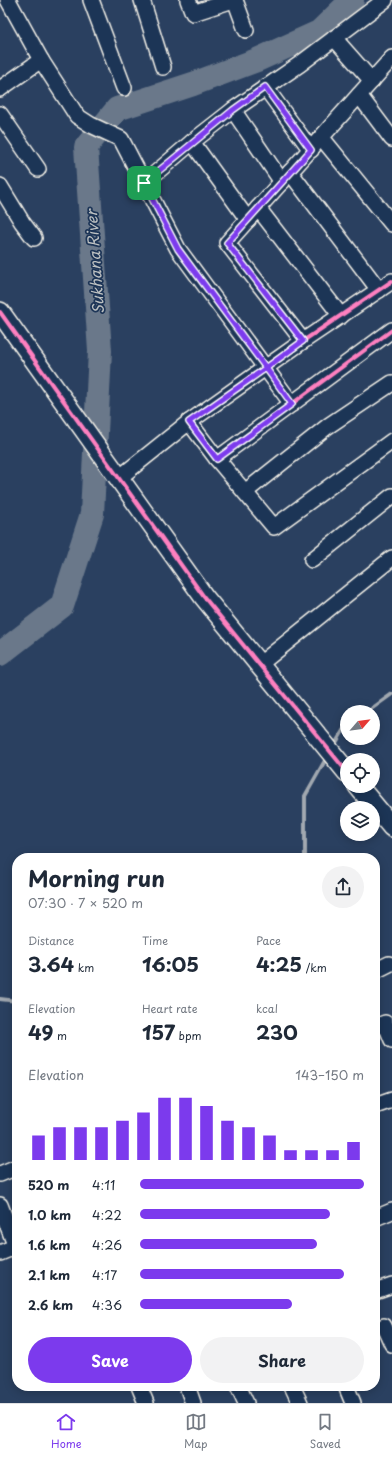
<!DOCTYPE html>
<meta charset="utf-8">
<style>
body{margin:0;font-family:"Playpen Sans",sans-serif;background:#f2f2f3;color:#1f2937;height:100vh;display:flex;flex-direction:column;font-size:15px;white-space:nowrap}
*{box-sizing:border-box;margin:0}
p{font-size:13px;color:#747a83}
.icon{flex:none;width:22px;height:22px;fill:none;stroke:currentColor;stroke-width:2;stroke-linecap:round;stroke-linejoin:round}
.map{position:relative;flex:1;overflow:hidden}
.panel{position:absolute;left:12px;top:853px;width:368px;height:538px;display:flex;flex-direction:column;background:#fff;border-radius:16px;box-shadow:0 2px 10px #0003}
.panel>*{flex:none}
.needle{width:26px;rotate:62deg}
.tools{position:absolute;left:340px;top:705px;display:grid;gap:8px}
.tools a{display:grid;place-items:center;width:40px;height:40px;border-radius:50%;background:#fff;box-shadow:0 2px 10px #0003;font-size:20px}
.pin{position:absolute;display:grid;place-items:center;width:34px;height:34px;color:#fff;margin:-17px;border-radius:8px;box-shadow:0 2px 6px #0006}
.round{display:grid;place-items:center;flex:none;width:42px;height:42px;border-radius:21px;background:#f2f2f3}
.headline{display:flex;align-items:center;justify-content:space-between;height:68px;padding:0 16px}
h1{font-size:22px;font-weight:700;line-height:30px}
.metrics{display:grid;grid-template-columns:repeat(3,1fr);gap:6px;height:68px;padding:4px 16px}
.metrics div{display:grid;align-content:center}
.metrics b{font-size:20px;font-weight:700}
.metrics small{font-size:11px;font-weight:400}
.metrics p{font-size:11px}
.chart{height:112px;padding:8px 16px}
.chart p{display:flex;justify-content:space-between}
.chart svg{width:100%;height:72px;margin-top:4px;stroke:#7c3aed;stroke-width:6}
.primary-button{display:flex;gap:8px;margin-top:auto;padding:8px 16px}
.primary-button a{flex:1;height:46px;border-radius:24px;background:#7c3aed;color:#fff;font-size:16px;font-weight:700;line-height:46px;text-align:center}
.primary-button a+a{background:#f2f2f3;color:#1f2937}
ul{padding:0 16px;list-style:none;font-size:13px}
li{display:grid;grid-template-columns:64px 48px 1fr;align-items:center;height:30px}
li i{height:10px;border-radius:5px;background:#7c3aed}
.tab-bar{display:flex;justify-content:space-around;align-items:center;height:56px;border-top:1px solid #e0e1e3;background:#fff;font-size:11px;color:#747a83}
.tab-bar a{display:grid;justify-items:center;gap:2px}
.tab-bar .current{color:#7c3aed}
.map>svg:first-child{display:block}
</style>
<div class="map">
<svg width="392" height="1403" viewBox="0 0 392 1403">
<rect width="100%" height="100%" fill="#2a4060"/>
<filter id="ink" filterUnits="userSpaceOnUse"><feTurbulence type="fractalNoise" baseFrequency=".025" numOctaves="2"/><feDisplacementMap in="SourceGraphic" scale="8" xChannelSelector="R" yChannelSelector="G"/><feConvolveMatrix kernelMatrix="1 2 1 2 8 2 1 2 1" color-interpolation-filters="sRGB"/></filter>
<g filter="url(#ink)">
<g fill="none" stroke-linecap="round" stroke-linejoin="round">
<!-- stream -->
<g stroke="#a1a8b0" stroke-width="4">
<path d="M 367,712 L 392,694"/>
<path d="M 334,746 L 344,729 L 347,727"/>
<path d="M 305,858 L 305,796 L 327,757"/>
<path d="M 0,999 L 17,1001"/>
</g>
<!-- river -->
<path stroke="#6a788a" stroke-width="24" d="M 0,654 L 62,606 L 92,514 L 100,351 L 86,147 L 117,109 L 193,84 L 257,60 L 319,32 L 352,0"/>
<!-- minor casing -->
<g stroke="#f4f1e8" stroke-width="18">
<g id="minor">
<path d="M 8,0 L 41,60 L 77,116 L 91,125 L 121,139 L 178,249 L 292,404"/>
<path d="M 91,0 L 124,88"/>
<path d="M 142,0 L 163,67"/>
<path d="M 188,0 L 193,13 L 233,0"/>
<path d="M 235,0 L 246,30"/>
<path d="M 334,38 L 372,81"/>
<path d="M 265,87 L 311,150"/>
<path d="M 0,89 L 41,60"/>
<path d="M 359,95 L 392,139"/>
<path d="M 233,110 L 282,182"/>
<path d="M 0,114 L 38,169"/>
<path d="M 322,138 L 392,224"/>
<path d="M 290,172 L 379,290"/>
<path d="M 144,183 L 192,142"/>
<path d="M 0,186 L 22,222 L 34,238"/>
<path d="M 258,208 L 341,316"/>
<path d="M 248,220 L 192,142 L 233,110 L 300,64 L 385,0"/>
<path d="M 392,281 L 303,341 L 189,422 L 217,459 L 392,330"/>
<path d="M 303,341 L 227,243 L 392,58"/>
<path d="M 217,459 L 274,527 L 392,441"/>
<path d="M 119,478 L 189,422"/>
<path d="M 245,492 L 328,426 L 392,383"/>
<path d="M 312,560 L 392,496"/>
<path d="M 260,664 L 392,558"/>
<path d="M 375,971 L 389,964"/>
<path d="M 375,1027 L 385,1023 L 392,1040"/>
<path d="M 375,1106 L 392,1100"/>
<path d="M 0,1174 L 17,1167"/>
<path d="M 0,1205 L 17,1250"/>
<path d="M 375,1218 L 392,1211"/>
<path d="M 0,1253 L 17,1246"/>
<path d="M 375,1291 L 392,1285"/>
<path d="M 384,1326 L 392,1344"/>
<path d="M 139,1386 L 146,1403"/>
<path d="M 187,1386 L 193,1403"/>
<path d="M 238,1386 L 246,1403"/>
<path d="M 292,1386 L 300,1403"/>
<path d="M 346,1386 L 353,1403"/>
</g>
</g>
<!-- tertiary casing -->
<g stroke="#f4f1e8" stroke-width="22">
<g id="tertiary">
<path d="M 0,312 L 204,597 L 347,772"/>
<path d="M 358,786 L 392,827"/>
</g>
</g>
<!-- minor -->
<use href="#minor" stroke="#1d3557" stroke-width="15"/>
<!-- tertiary -->
<use href="#tertiary" stroke="#1d3557" stroke-width="19"/>
<!-- cycleway casing -->
<g stroke="#1d3557" stroke-width="6">
<g id="cycleway">
<path d="M 392,281 L 303,341 L 189,422 L 217,459 L 392,330"/>
<path d="M 0,312 L 204,597 L 347,772"/>
</g>
</g>
<!-- cycleway -->
<use href="#cycleway" stroke="#ff80c0" stroke-width="4"/>
</g>
</g>
<g fill="none" stroke-linecap="round" stroke-linejoin="round" filter="url(#ink)">
<!-- route casing -->
<g stroke="#fff" stroke-width="8">
<path id="route" d="M 144,183 L 178,249 L 266,368 L 189,422 L 217,459 L 292,404 L 266,368 L 303,341 L 227,243 L 311,150 L 265,87 L 233,110 L 144,183"/>
</g>
<!-- route -->
<use href="#route" stroke="#7c3aed" stroke-width="5"/>
</g>
<g text-anchor="middle" dominant-baseline="central" stroke-width="3.5" stroke-linejoin="round" paint-order="stroke">
<!-- water labels -->
<g font-size="15" font-style="italic" fill="#bdc1c2" stroke="#1d3557">
<text transform="translate(94 262) rotate(-94)">Sukhana River</text>
</g>
</g>
</svg>
<div class="tools">
<a><svg class="needle" viewBox="-14 -14 28 28"><path d="M0-13l5 13h-10z" fill="#e53935"/><path d="M0 13l5-13h-10z" fill="#747a83"/></svg></a>
<a><svg class="icon" aria-label="locate" viewBox="0 0 24 24"><circle cx="12" cy="12" r="6"/><path d="M12 2v4M12 18v4M2 12h4M18 12h4"/></svg></a>
<a><svg class="icon" aria-label="layers" viewBox="0 0 24 24"><path d="M12 4l9 5-9 5-9-5zM3 14l9 5 9-5"/></svg></a>
</div>
<div class="pin" style="left:144px;top:183px;background:#1e9e55"><svg class="icon" aria-label="arrive" viewBox="0 0 24 24"><path d="M6 21V4h12l-3 4 3 4H6"/></svg></div>
<section class="panel">
<div class="headline"><div><h1>Morning run</h1><p>07:30 · 7 × 520 m</p></div><a class="round"><svg class="icon" aria-label="share" viewBox="0 0 24 24"><path d="M12 15V3M7 8l5-5 5 5M5 13v7h14v-7"/></svg></a></div>
<div class="metrics">
<div><p>Distance</p><b>3.64<small> km</small></b></div>
<div><p>Time</p><b>16:05</b></div>
<div><p>Pace</p><b>4:25<small> /km</small></b></div>
</div>
<div class="metrics">
<div><p>Elevation</p><b>49<small> m</small></b></div>
<div><p>Heart rate</p><b>157<small> bpm</small></b></div>
<div><p>kcal</p><b>230</b></div>
</div>
<div class="chart"><p><span>Elevation</span>143–150 m</p>
<svg viewBox="0 0 160 44" preserveAspectRatio="none"><path d="M5 44V29M15 44V24M25 44V24M35 44V24M45 44V20M55 44V15M65 44V6M75 44V6M85 44V11M95 44V20M105 44V24M115 44V29M125 44V38M135 44V38M145 44V38M155 44V33"/></svg>
</div>
<ul>
<li><b>520 m</b>4:11<i style="width:100%"></i></li>
<li><b>1.0 km</b>4:22<i style="width:85%"></i></li>
<li><b>1.6 km</b>4:26<i style="width:79%"></i></li>
<li><b>2.1 km</b>4:17<i style="width:91%"></i></li>
<li><b>2.6 km</b>4:36<i style="width:68%"></i></li>
</ul>
<div class="primary-button"><a>Save</a><a>Share</a></div>
</section>
</div>
<nav class="tab-bar">
<a class="current"><svg class="icon" aria-label="home" viewBox="0 0 24 24"><path d="M3 11l9-7 9 7M6 9v11h12V9"/></svg>Home</a>
<a><svg class="icon" aria-label="map" viewBox="0 0 24 24"><path d="M3 6l6-2 6 2 6-2v14l-6 2-6-2-6 2zM9 4v14M15 6v14"/></svg>Map</a>
<a><svg class="icon" aria-label="saved" viewBox="0 0 24 24"><path d="M7 4h10v16l-5-4-5 4z"/></svg>Saved</a>
</nav>
